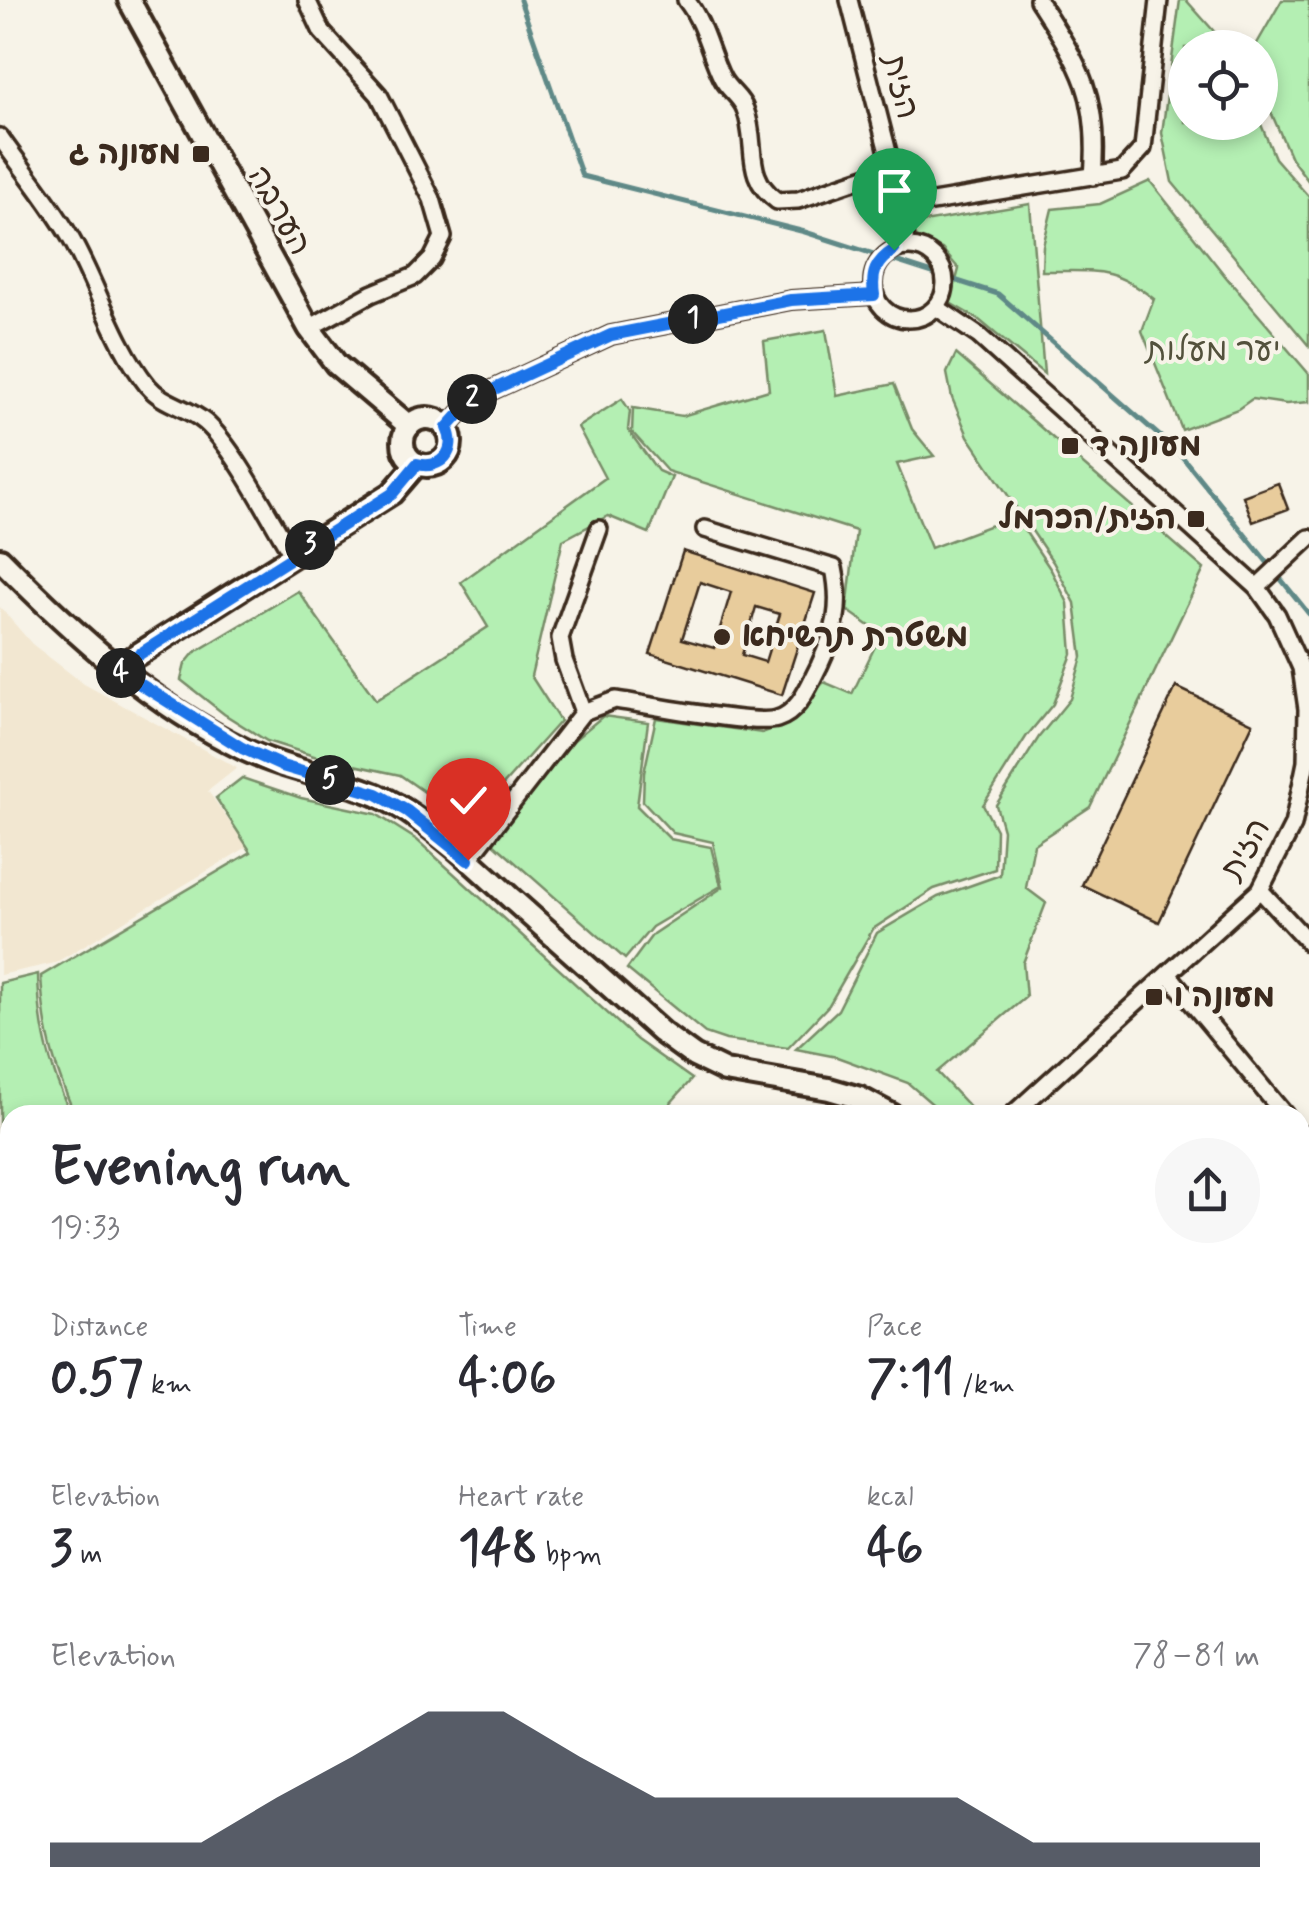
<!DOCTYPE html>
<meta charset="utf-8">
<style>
body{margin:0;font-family:Mynerve,"Playpen Sans Hebrew",sans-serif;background:#f7f7f7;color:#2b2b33;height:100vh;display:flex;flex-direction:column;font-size:38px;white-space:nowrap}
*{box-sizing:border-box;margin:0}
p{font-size:32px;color:#7c7c81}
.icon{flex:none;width:55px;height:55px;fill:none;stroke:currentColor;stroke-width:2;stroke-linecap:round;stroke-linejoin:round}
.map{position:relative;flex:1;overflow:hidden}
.side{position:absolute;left:0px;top:1105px;width:1310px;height:812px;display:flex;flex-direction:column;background:#fff;border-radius:30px 30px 0 0;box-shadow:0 5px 15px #0003}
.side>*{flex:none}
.buttons{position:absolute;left:1168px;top:30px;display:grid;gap:20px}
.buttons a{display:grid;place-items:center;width:110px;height:110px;border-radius:50%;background:#fff;box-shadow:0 5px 15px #0003;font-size:50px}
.pin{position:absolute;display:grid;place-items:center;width:85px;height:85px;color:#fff;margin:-102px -42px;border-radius:50% 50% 50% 0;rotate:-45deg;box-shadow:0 0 10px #0007}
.pin .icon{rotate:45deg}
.km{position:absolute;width:50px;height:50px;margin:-25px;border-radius:50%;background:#222;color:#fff;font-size:28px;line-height:50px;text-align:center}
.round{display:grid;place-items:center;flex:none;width:105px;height:105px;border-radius:52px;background:#f7f7f7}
.headline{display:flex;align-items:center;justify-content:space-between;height:170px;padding:0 50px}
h1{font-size:55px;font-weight:800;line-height:75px}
.metrics{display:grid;grid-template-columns:repeat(3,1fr);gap:15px;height:170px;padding:10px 50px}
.metrics div{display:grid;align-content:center}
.metrics b{font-size:50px;font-weight:800}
.metrics small{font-size:28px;font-weight:400}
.metrics p{font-size:28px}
.chart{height:280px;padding:20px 50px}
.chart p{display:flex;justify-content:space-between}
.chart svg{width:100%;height:180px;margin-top:10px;fill:#111827;opacity:.7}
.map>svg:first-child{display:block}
</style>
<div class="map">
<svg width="1309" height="1917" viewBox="0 0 1309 1917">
<rect width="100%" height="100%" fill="#f7f3e8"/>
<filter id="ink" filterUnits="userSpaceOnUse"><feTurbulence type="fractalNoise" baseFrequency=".01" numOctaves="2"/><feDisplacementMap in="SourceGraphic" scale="20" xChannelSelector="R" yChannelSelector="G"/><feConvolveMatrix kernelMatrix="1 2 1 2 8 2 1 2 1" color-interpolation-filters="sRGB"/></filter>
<g filter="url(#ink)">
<!-- built -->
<g fill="#f2e7d1">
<path d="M 0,607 L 32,644 L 84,684 L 237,768 L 208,791 L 247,847 L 55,963 L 0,975 Z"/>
<path d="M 1309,1560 L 1309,1814 L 1300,1799 L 1300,1562 Z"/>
<path d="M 10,1602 L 10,1908 L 239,1908 L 241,1917 L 0,1917 L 0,1604 Z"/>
</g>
<!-- green -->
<g fill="#b4efb3" stroke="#788c68" stroke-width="2.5">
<path d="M 1180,0 L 1186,0 L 1228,47 L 1185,48 L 1185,122 L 1260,122 L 1275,158 L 1309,197 L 1309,346 L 1172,182 L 1162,133 Z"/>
<path d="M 1282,0 L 1309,0 L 1309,182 L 1291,158 L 1260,87 L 1260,48 L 1255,47 Z"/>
<path d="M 1150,181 L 1226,277 L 1309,374 L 1309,402 L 1286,404 L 1252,399 L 1238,409 L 1182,430 L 1142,331 L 1154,299 C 1110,265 1095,272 1042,271 L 1043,246 L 1052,209 L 1100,204 Z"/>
<path d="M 1030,204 L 1044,374 L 978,319 L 950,303 L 959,269 L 942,249 L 917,239 L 912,224 Z"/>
<path d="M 826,330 L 837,396 L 894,384 L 912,429 L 934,456 L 897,464 L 931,548 L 1015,516 L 1051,570 L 1068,603 L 1072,654 L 1053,704 L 1026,737 L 983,805 L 996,830 L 995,869 L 934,889 L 873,929 L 829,1005 L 788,1048 L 726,1040 L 705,1033 L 627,969 L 653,934 L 723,887 L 713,842 L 673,833 L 643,801 L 644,773 L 656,718 L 762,733 L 786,724 L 824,682 L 852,694 L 881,634 L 847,610 L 856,531 L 667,471 L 632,432 L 633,408 L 682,416 L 769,390 L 764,341 Z"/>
<path d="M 956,354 L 1204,569 L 1090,807 L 1034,844 L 1026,888 L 1046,903 L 1023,963 L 1026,997 L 937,1072 L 977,1115 L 945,1115 L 908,1083 L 837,1057 L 796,1049 L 838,1010 L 877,933 L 938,897 L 1000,875 L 1003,830 L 996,805 L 1039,737 L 1070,699 L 1082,657 L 1075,603 L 1053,562 L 968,436 L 952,398 L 947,373 Z"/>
<path d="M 622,399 L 630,411 L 628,430 L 658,471 L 672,477 L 649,533 L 608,516 L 563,540 L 531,676 L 560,721 L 469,823 L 400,775 L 317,757 L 267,741 L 224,714 L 181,680 L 185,664 L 194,653 L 298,591 L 376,700 L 488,627 L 461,582 L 605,478 L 578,427 Z"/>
<path d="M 603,716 L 648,722 L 637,806 L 670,839 L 711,847 L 721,886 L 652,927 L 625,959 L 492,842 L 574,740 Z"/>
<path d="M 242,778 L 301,798 L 376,814 L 417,840 L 637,1040 L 692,1079 L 660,1115 L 75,1115 C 53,1064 44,1032 41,976 L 251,852 L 216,798 Z"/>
<path d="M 38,974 C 39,1029 49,1065 71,1115 L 10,1115 L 10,1227 L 0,1215 L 0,983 Z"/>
<path d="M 0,1222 L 10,1233 L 10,1484 L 0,1464 Z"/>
<path d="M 1300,1842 L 1309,1854 L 1309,1917 L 859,1917 L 867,1908 L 1300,1908 Z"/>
<path d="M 257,1908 L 650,1908 L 648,1917 L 259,1917 Z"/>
</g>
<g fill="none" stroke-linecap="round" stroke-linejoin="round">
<!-- stream -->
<g stroke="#5f8987" stroke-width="5">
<path d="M 520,0 L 582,176 L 805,232 L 998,294 L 1180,454 L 1309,614"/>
<path d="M 0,1625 L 10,1623"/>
</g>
</g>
<!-- building -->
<g fill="#e8cc9c" stroke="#3b2a1e" stroke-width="2.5" fill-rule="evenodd">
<path d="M 1278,483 L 1288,509 L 1253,522 L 1243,496 Z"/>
<path d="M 683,551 L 815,593 L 782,695 L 650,654 ZM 700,582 L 731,592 L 714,648 L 682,639 ZM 756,607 L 780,614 L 765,662 L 742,655 Z"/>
<path d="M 1176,687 L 1253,723 L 1159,922 L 1082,885 Z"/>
</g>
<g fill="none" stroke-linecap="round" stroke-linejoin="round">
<!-- minor casing -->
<g stroke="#3b2a1e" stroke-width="22">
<g id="minor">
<path d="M 307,0 L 322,32 L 379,95 L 432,199 L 443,237 L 432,259 L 415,276 L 371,294 L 309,328"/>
<path d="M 686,0 C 705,24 709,52 722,78 C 728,90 741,97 745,109 C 759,145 742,175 777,201 L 798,200 L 892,168"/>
<path d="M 849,0 L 902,207 L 906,247"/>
<path d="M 1038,0 C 1080,66 1100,95 1093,177"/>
<path d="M 0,137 C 24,172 54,207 74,244 C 99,290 115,345 148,386 C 164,405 186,406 205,422 C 234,447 271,520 293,556"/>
<path d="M 902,207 L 1122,171 L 1143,148 L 1159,0"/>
<circle cx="909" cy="283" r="36"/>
<path d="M 936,307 L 979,336 L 1257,587 L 1277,615 L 1301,668 L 1307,709 L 1306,762 L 1293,825 L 1260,890 L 1012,1115"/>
<path d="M 447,428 L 473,399 L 611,335 L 791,300 L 874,295"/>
<path d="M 1257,587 L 1309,538"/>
<path d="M 583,712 L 564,660 L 560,638 L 599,529"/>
<path d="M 468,860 L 583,712 L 615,700 C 645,704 754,726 777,719 C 800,712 809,685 819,666 C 836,630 842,607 834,568 L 705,529"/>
<path d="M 1260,890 L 1309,943"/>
<path d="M 1168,974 L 1285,1115"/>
<path d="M 1300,1134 L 1309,1145"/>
<path d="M 1300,1416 L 1309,1417"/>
<path d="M 0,1856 L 7,1878 L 0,1894"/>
<path d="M 5,1885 L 11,1917"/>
</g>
</g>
<!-- major casing -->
<g stroke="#3b2a1e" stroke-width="28">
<g id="major">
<path d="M 129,0 L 309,328 L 336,364 L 409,426"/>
<circle cx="427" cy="442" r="24"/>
<path d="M 0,559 C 73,633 150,704 245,750 C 297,775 359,779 408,812 C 446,837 479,869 513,900 C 562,944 611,988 661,1032 L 694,1056 L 725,1071 L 829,1089 L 860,1098 L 892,1115"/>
<path d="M 115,669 L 392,493 L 417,464"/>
</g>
</g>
<!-- highway casing -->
<g stroke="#3b2a1e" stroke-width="30">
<g id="highway">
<path d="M 1300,1445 L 1309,1446"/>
<path d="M 1300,1491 L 1309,1491"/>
<path d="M 0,1515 L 10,1512"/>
<path d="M 0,1565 L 10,1563"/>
</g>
</g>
<!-- minor -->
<use href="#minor" stroke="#f7f3e8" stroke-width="15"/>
<!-- major -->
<use href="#major" stroke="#f7f3e8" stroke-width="20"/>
<!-- highway -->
<use href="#highway" stroke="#f7f3e8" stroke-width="22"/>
</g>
</g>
<g fill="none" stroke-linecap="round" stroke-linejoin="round" filter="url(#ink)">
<!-- route casing -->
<g stroke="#fff" stroke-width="20">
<path id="route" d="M 468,860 L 407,811 L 377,794 L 282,766 L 242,748 L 116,669 L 392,494 L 417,464 C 441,470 458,451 447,428 L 473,399 L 611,335 L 791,300 L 874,295 C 871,274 875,262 894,250"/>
</g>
<!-- route -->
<use href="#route" stroke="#1a73e8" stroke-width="12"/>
</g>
<!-- markers -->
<g fill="#3b2a1e" stroke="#f7f3e8" stroke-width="4">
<rect x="191" y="144" width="20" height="20" rx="5"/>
<rect x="1060" y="436" width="20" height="20" rx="5"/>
<rect x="1186" y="509" width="20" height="20" rx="5"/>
<circle cx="722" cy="637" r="10"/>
<rect x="1144" y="987" width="20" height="20" rx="5"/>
</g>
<g text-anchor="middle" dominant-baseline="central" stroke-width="8" stroke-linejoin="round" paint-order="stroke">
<!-- street labels -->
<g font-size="32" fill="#3b2a1e" stroke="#f7f3e8">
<text transform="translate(900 87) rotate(76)">הזית</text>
<text transform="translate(279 211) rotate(61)">הערבה</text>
<text transform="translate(1246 849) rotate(-59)">הזית</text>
</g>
<!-- poi labels -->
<g font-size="32" font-weight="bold" fill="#3b2a1e" stroke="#f7f3e8" text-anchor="start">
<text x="181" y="154" text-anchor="end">מעונה ג</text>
<text x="1090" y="446">מעונה ד</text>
<text x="1176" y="519" text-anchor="end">הזית/הכרמל</text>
<text x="742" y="637">משטרת תרשיחא</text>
<text x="1174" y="997">מעונה ו</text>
</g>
<!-- park labels -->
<g font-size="32" fill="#53513c" stroke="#f7f3e8">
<text x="1213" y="351">יער מעלות</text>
</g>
</g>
</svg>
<div class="buttons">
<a><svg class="icon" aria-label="locate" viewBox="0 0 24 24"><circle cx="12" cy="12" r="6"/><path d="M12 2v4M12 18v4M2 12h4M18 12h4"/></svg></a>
</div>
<div class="pin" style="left:894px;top:250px;background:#1e9e55"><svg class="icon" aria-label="arrive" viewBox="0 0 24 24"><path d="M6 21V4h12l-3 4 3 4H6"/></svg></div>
<div class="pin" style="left:468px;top:860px;background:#d93025"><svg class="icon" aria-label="check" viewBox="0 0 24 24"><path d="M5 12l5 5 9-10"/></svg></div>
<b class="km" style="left:693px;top:319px">1</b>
<b class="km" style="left:472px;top:399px">2</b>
<b class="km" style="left:310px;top:545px">3</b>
<b class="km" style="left:121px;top:673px">4</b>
<b class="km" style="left:330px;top:780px">5</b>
<section class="side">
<div class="headline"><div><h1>Evening run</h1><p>19:33</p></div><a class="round"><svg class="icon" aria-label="share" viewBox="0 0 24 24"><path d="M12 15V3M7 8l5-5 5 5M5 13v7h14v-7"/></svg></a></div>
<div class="metrics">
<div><p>Distance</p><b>0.57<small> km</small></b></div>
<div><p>Time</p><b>4:06</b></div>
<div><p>Pace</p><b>7:11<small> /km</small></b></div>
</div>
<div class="metrics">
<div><p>Elevation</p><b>3<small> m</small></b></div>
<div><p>Heart rate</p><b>148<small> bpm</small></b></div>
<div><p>kcal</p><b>46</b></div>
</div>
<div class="chart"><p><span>Elevation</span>78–81 m</p>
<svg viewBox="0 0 160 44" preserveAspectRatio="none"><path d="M0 44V38L10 38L20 38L30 27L40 17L50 6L60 6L70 17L80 27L90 27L100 27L110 27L120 27L130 38L140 38L150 38L160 38V44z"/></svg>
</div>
</section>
</div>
